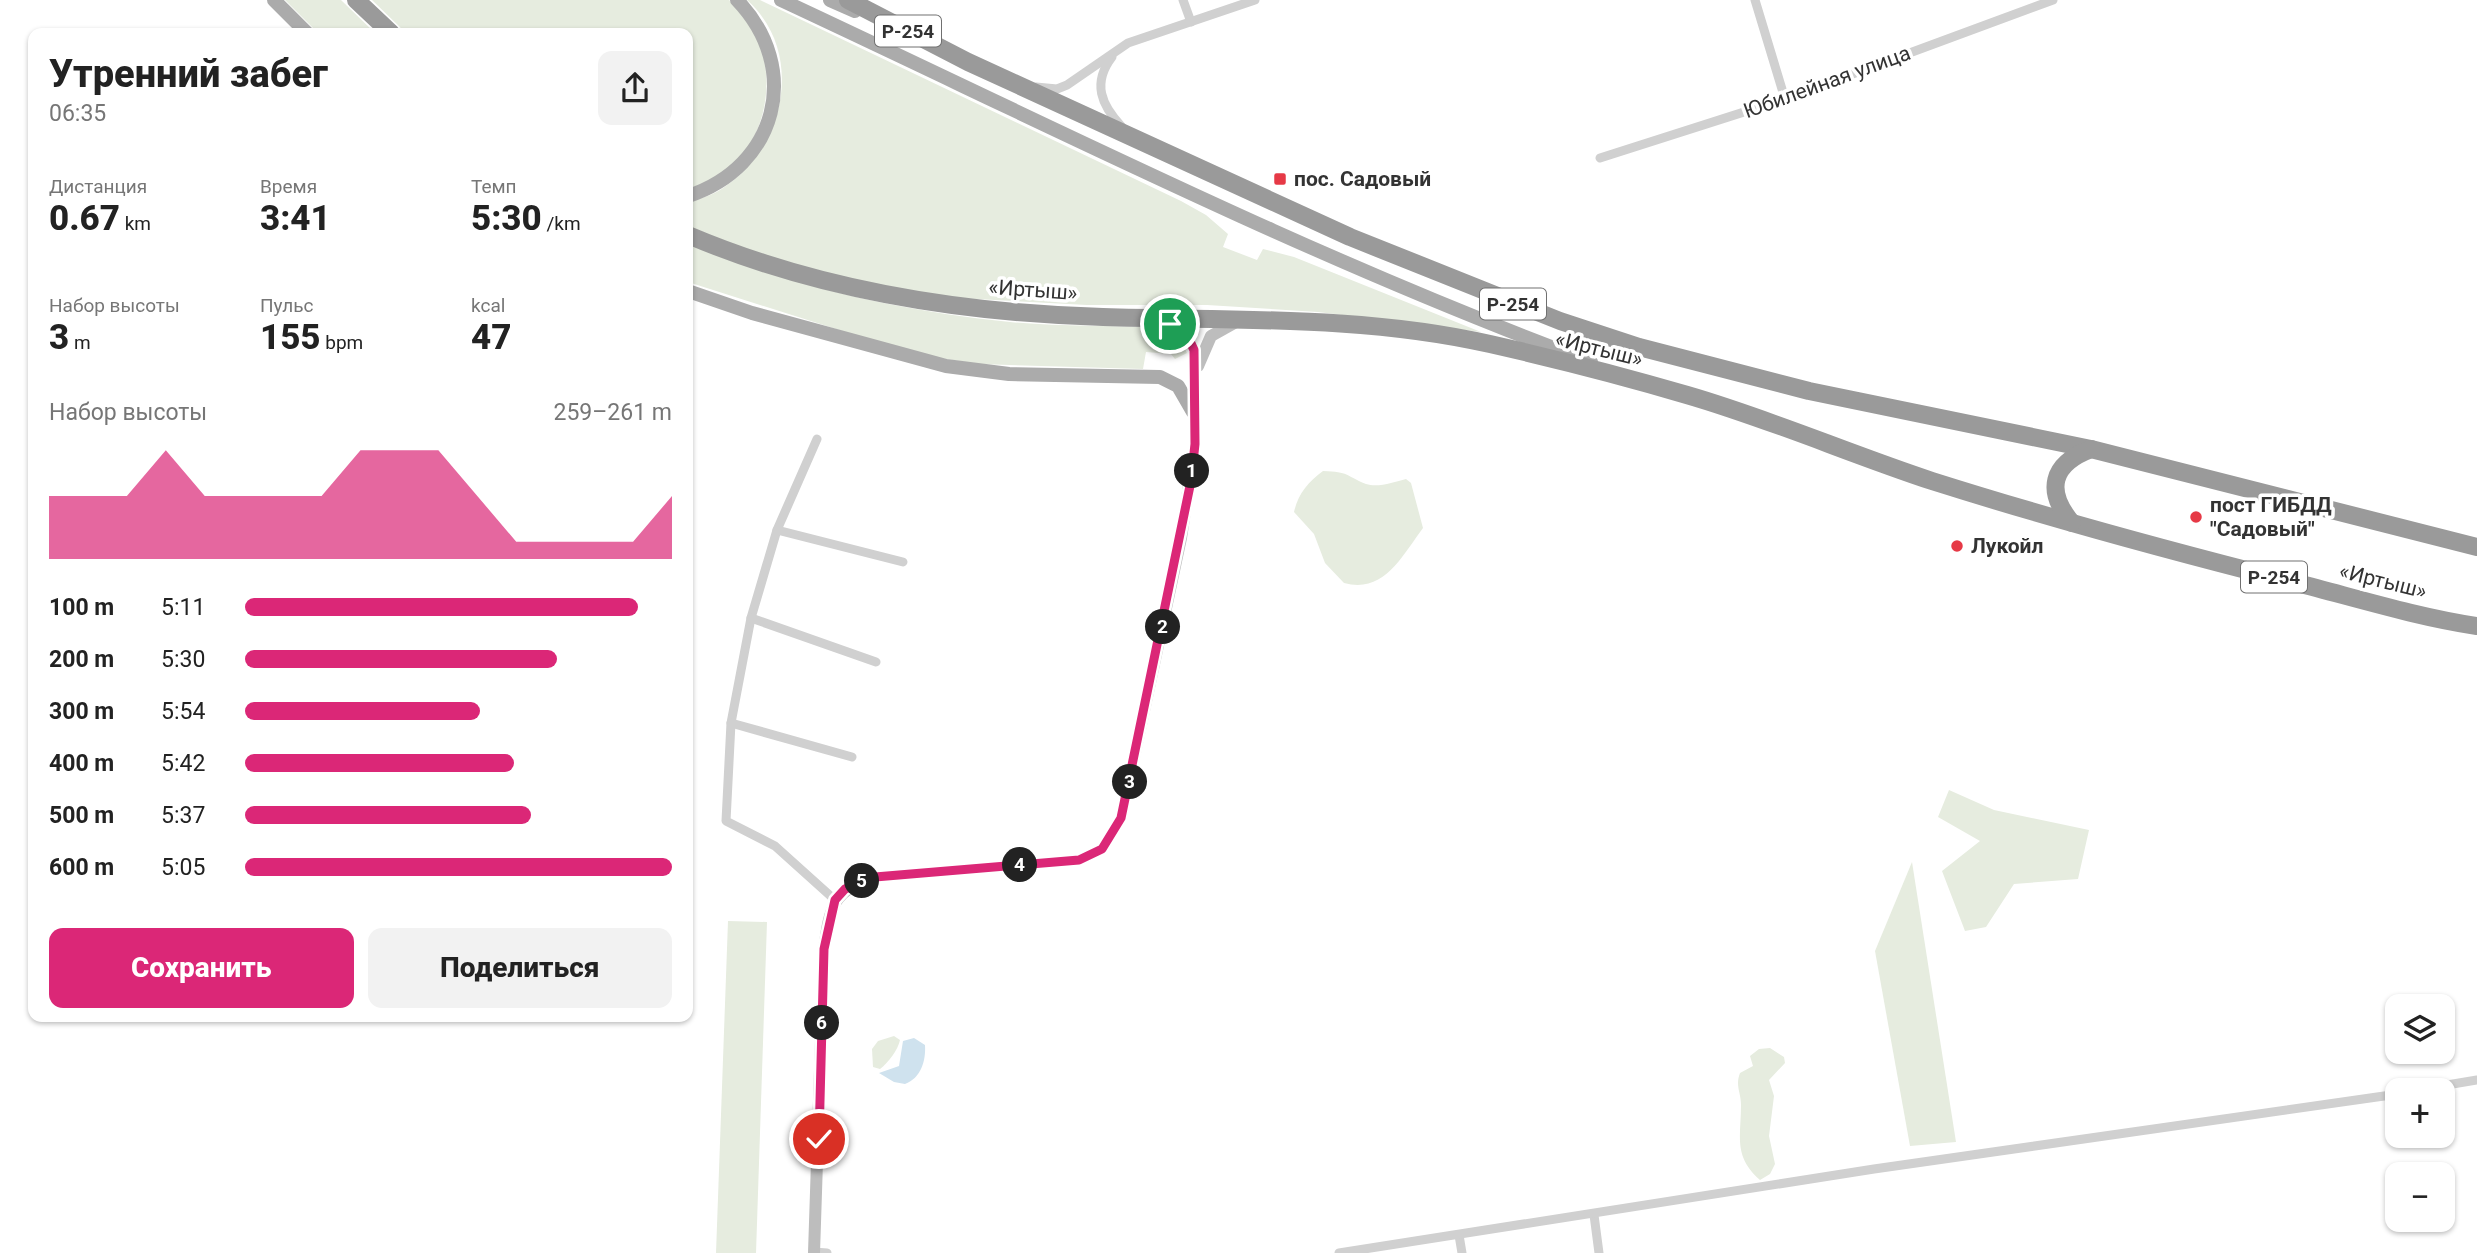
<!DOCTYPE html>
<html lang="ru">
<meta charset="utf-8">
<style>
body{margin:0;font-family:Roboto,sans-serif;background:#f2f2f2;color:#222;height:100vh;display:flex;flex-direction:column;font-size:26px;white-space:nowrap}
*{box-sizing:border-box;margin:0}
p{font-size:23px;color:#767676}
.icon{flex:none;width:38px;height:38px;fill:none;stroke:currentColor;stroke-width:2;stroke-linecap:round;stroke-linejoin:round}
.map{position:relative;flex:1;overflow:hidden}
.details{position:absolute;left:28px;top:28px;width:665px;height:994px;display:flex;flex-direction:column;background:#fff;border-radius:14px;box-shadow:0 2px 5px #0004}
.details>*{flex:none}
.buttons{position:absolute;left:2385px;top:994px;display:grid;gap:14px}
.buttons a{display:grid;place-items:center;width:70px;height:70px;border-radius:14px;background:#fff;box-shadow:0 2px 5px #0004;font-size:35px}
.pin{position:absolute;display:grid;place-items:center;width:60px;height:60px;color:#fff;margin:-30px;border:4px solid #fff;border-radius:50%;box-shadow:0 2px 7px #0007}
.km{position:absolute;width:35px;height:35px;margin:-18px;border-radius:50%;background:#222;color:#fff;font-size:19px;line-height:35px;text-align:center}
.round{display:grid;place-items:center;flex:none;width:74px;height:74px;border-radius:14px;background:#f2f2f2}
.overview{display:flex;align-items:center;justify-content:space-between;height:119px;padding:0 21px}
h1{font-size:38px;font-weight:800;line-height:52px}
.figures{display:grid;grid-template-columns:repeat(3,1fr);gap:10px;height:119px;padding:7px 21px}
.figures div{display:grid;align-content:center}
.figures b{font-size:35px;font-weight:800}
.figures small{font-size:19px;font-weight:400}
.figures p{font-size:19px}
.chart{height:196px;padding:14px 21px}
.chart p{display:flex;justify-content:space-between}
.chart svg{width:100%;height:126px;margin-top:7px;fill:#db2777;opacity:.7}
.cta{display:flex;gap:14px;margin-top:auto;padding:14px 21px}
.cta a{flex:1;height:80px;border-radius:14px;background:#db2777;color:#fff;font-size:28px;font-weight:800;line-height:80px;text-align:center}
.cta a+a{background:#f2f2f2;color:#222}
ul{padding:0 21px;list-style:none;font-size:23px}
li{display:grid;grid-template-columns:112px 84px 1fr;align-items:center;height:52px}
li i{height:18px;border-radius:9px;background:#db2777}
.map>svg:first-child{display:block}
</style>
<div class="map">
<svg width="2477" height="1253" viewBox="0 0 2477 1253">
<rect width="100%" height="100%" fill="#fff"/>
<!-- green -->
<g fill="#e6ecdf">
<path d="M 285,0 L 341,0 L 375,33 L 318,33 Z"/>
<path d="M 372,0 L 729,0 C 784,44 777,140 718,177 C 710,183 697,185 688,189 L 688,33 L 406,33 Z"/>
<path d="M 747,0 L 760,0 L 1181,201 L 1206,215 L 1228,234 L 1223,247 L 1257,260 L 1263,249 L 1294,257 L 1481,332 L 1318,312 L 1207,305 L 1087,305 L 958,298 L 884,287 L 785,263 L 688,228 L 688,202 C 700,199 713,195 723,188 C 785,148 806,53 747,0 Z"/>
<path d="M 688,243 C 790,286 900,311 1010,322 C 1060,327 1110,325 1160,328 L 1178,336 L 1187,353 L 1175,359 L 1171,354 L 1146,352 L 1143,369 L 978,364 L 940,358 L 877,342 L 688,282 Z"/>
<path d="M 1323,471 C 1350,472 1344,475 1366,484 C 1378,488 1394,482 1406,479 L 1411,483 L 1423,528 C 1402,556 1384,594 1344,583 L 1325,563 L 1314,534 L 1294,512 C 1298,494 1308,482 1323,471 Z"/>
<path d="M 1949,790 L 1994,810 L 2089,830 L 2078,879 L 2014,884 L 1986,927 L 1965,931 L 1942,871 L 1980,841 L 1938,817 Z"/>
<path d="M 1912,862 L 1956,1142 L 1910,1146 L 1875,951 Z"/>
<path d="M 728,921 L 767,922 L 756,1253 L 716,1253 Z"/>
<path d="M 894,1036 L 900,1040 C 898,1050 888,1063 880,1069 L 873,1067 L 872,1049 L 878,1041 Z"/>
<path d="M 1770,1048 L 1784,1057 L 1785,1063 L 1769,1080 L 1774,1096 L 1769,1136 L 1775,1164 L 1770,1174 L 1760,1180 C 1733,1156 1741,1137 1741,1105 C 1741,1092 1735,1086 1740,1073 L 1753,1066 L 1750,1056 L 1759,1049 Z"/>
</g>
<!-- water -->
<path fill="#cfe2ee" d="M 914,1038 L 925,1045 C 926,1061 921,1078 905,1084 L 894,1082 L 879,1073 L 899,1066 L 903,1041 Z"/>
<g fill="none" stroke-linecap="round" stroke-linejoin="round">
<!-- street -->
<g stroke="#d0d0d0" stroke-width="9">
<path d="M 1183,0 L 1191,22"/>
<path d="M 1755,0 L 1785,99"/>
<path d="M 1112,57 C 1092,83 1101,105 1122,127"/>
<path d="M 1036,87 L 1057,89 L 1067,85 L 1128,43 L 1255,0"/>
<path d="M 1600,158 L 1785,99 L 2053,0"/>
<path d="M 817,439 L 777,530 L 751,618 L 731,723 L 726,821 L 775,846 L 835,900"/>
<path d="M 777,530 L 903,562"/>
<path d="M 751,618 L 876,662"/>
<path d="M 731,723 L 852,757"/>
<path d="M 2417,1090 L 2477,1080"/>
<path d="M 1594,1215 L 1599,1253"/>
<path d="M 1459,1235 L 1462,1253"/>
<path d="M 814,1252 L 827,1253"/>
<path d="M 1339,1253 L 1874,1169 L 2398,1094"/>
</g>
<!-- secondary -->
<g stroke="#bdbdbd" stroke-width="12">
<path d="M 1198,366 L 1211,336 L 1236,322"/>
<path d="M 814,1253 L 824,949 C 830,908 832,890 875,877 L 1079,860 L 1102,849 L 1121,818 L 1181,538 L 1195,445 L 1194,350 L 1182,332 L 1162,322"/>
</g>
<!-- primary -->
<g stroke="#ababab" stroke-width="14">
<path d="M 274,0 L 307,33"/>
<path d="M 781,0 C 1049,125 1313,259 1591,362"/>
<path d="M 830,0 L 855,11"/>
<path d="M 688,196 C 777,167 803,69 737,0"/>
<path d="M 688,291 L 752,313 L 946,366 L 1009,374 L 1160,377 L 1178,386 L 1193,412"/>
</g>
<!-- highway -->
<g stroke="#9a9a9a" stroke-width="18">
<path d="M 356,0 L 391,33"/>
<path d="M 848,0 L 968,62 L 1350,237 L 1560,321 L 1639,347 L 1809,391 L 2091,449 L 2477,547"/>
<path d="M 688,235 C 820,291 960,313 1103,317 C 1231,321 1363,315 1490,344 C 1556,359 1623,376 1687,395 C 1770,419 1850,454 1932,481 C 2052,519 2174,552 2297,583 C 2356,598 2417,617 2477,626"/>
<path d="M 2072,523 C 2045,491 2051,464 2091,449"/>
</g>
</g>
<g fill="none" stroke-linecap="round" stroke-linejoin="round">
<!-- route casing -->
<g stroke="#fff" stroke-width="14">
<path id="route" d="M 819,1139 L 824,949 L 835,900 L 845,889 L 875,877 L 1079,860 L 1102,849 L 1121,818 L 1191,481 L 1195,444 L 1194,350 L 1188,337 L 1170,324"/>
</g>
<!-- route -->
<use href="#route" stroke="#db2777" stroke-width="9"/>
</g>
<!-- markers -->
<g fill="#e63946" stroke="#fff" stroke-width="2.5">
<rect x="1273" y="172" width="14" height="14" rx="3.5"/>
<circle cx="2196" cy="517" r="7"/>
<circle cx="1957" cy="546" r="7"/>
</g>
<g text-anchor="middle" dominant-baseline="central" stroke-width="7" stroke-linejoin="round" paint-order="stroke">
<!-- shield labels -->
<g fill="#fff" stroke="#707070" stroke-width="2">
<rect x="875" y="15.5" width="66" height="31" rx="5"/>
<rect x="1480" y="288.5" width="66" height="31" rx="5"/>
<rect x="2241" y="561.5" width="66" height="31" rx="5"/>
</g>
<g font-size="19" font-weight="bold" fill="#333">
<text x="908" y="31">Р-254</text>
<text x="1513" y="304">Р-254</text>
<text x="2274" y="577">Р-254</text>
</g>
<!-- street labels -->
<g font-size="21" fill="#333" stroke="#fff">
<text transform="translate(1827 82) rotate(-20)">Юбилейная улица</text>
<text transform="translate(1033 290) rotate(4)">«Иртыш»</text>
<text transform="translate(1599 349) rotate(14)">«Иртыш»</text>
<text transform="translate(2383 581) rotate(14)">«Иртыш»</text>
</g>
<!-- poi labels -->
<g font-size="21" font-weight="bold" fill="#333" stroke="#fff" text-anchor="start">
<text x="1294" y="179">пос. Садовый</text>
<text x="2210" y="505">пост ГИБДД<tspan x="2210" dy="24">"Садовый"</tspan></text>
<text x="1971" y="546">Лукойл</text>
</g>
</g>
</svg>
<div class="buttons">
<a><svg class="icon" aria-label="layers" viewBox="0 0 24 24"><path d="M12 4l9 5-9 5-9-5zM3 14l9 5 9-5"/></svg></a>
<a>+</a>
<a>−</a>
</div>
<div class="pin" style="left:1170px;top:324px;background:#1e9e55"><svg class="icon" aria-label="arrive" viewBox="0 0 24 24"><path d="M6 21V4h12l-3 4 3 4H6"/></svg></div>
<div class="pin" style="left:819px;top:1139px;background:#d93025"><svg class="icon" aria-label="check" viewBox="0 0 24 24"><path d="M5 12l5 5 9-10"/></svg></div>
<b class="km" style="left:1192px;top:471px">1</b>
<b class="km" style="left:1163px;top:627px">2</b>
<b class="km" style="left:1130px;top:782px">3</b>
<b class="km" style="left:1020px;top:865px">4</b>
<b class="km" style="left:862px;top:881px">5</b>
<b class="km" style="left:822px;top:1023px">6</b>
<section class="details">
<div class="overview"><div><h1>Утренний забег</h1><p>06:35</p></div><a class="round"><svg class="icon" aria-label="share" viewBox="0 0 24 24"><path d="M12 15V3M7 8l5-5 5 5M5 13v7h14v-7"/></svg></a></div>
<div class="figures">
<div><p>Дистанция</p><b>0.67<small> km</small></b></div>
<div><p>Время</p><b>3:41</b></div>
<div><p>Темп</p><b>5:30<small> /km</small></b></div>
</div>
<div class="figures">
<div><p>Набор высоты</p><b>3<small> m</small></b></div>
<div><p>Пульс</p><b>155<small> bpm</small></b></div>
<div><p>kcal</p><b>47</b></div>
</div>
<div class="chart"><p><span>Набор высоты</span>259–261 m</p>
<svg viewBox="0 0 160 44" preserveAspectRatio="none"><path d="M0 44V22L10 22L20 22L30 6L40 22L50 22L60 22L70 22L80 6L90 6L100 6L110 22L120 38L130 38L140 38L150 38L160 22V44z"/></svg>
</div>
<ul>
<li><b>100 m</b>5:11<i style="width:92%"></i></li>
<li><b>200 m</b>5:30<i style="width:73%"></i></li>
<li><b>300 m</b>5:54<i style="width:55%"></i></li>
<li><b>400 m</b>5:42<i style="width:63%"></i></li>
<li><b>500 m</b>5:37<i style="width:67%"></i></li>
<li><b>600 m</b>5:05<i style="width:100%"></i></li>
</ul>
<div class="cta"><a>Сохранить</a><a>Поделиться</a></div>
</section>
</div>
